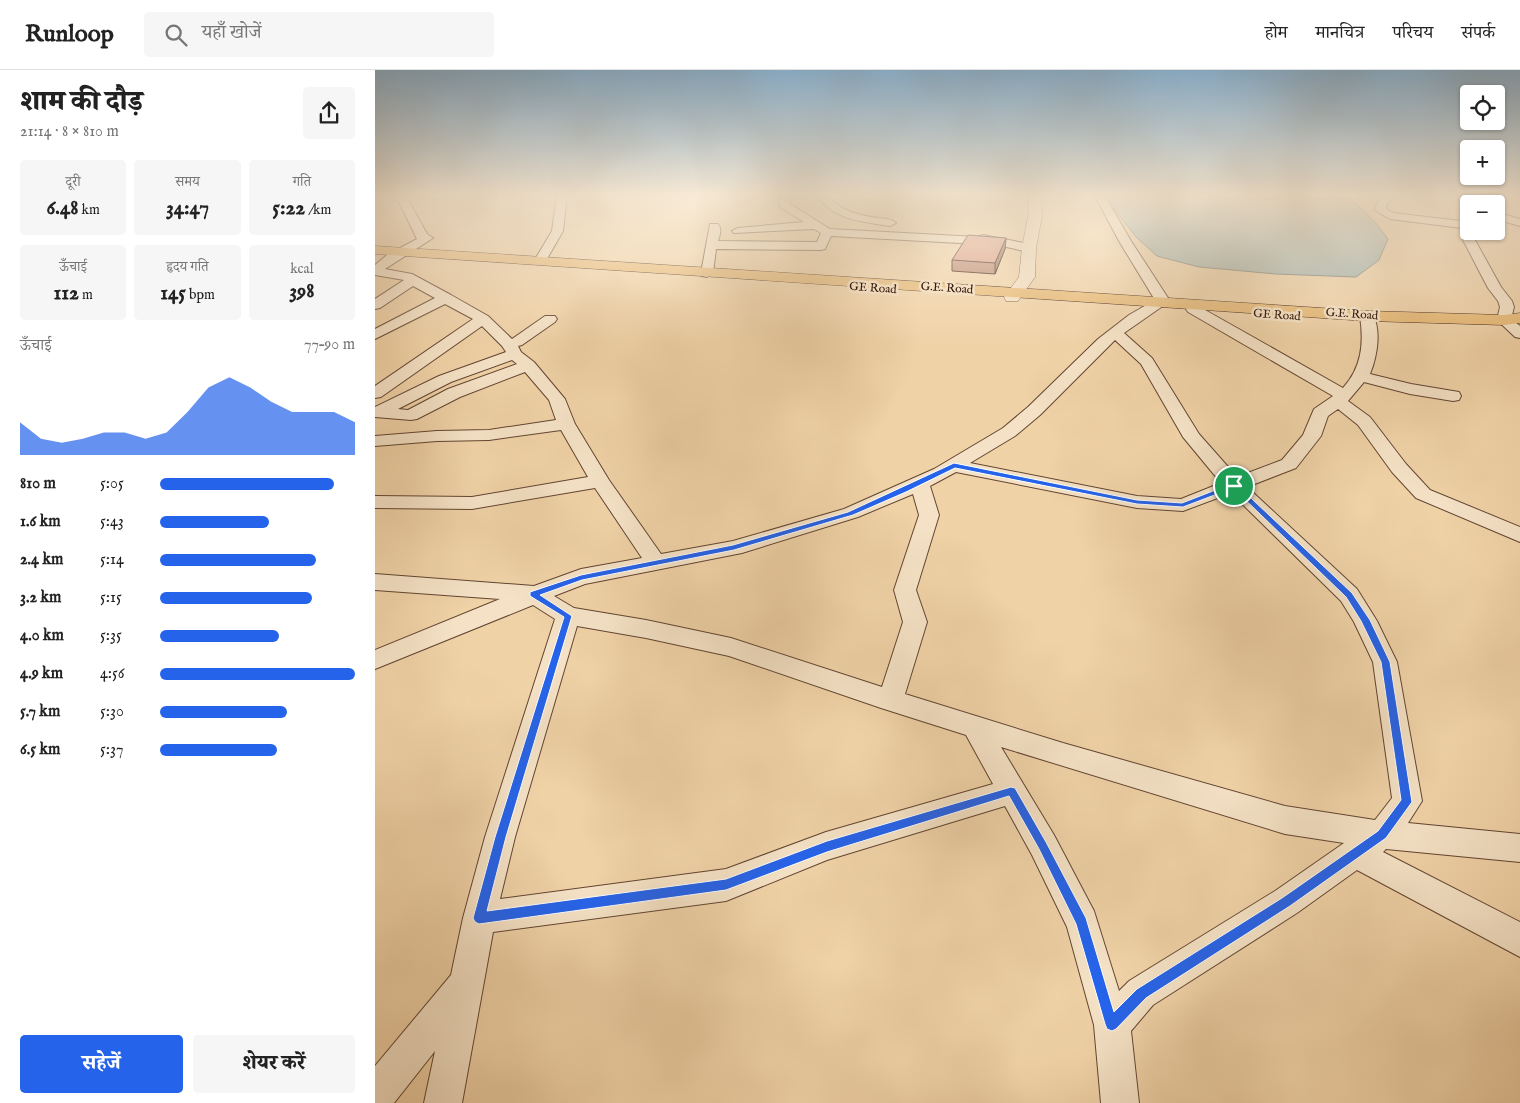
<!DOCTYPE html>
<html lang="hi">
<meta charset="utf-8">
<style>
body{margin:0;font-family:"IM FELL English","Noto Serif Devanagari",serif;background:#f6f6f6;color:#222;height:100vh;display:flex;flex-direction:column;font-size:19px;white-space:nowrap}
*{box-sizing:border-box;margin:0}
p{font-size:16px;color:#767676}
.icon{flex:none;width:28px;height:28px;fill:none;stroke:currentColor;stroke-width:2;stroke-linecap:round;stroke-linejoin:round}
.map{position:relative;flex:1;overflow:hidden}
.sheet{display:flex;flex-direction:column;background:#fff;width:375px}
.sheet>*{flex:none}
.buttons{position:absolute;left:1085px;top:15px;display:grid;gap:10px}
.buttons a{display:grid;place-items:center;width:45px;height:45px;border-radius:5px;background:#fff;box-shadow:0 1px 4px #0004;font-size:25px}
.pin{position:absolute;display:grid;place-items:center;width:42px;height:42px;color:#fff;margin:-21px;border:2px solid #fff;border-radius:50%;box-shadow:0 1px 5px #0007}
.round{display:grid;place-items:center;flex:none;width:52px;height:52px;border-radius:5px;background:#f6f6f6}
.overview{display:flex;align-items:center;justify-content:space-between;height:85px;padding:0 20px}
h1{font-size:28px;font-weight:800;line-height:38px}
.stats{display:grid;grid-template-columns:repeat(3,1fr);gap:8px;height:85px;padding:5px 20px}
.stats div{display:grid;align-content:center;border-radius:5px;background:#f6f6f6;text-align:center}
.stats b{font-size:21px;font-weight:800}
.stats small{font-size:14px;font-weight:400}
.stats p{font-size:14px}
.chart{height:140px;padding:10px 20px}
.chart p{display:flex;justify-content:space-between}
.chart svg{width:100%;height:90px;margin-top:5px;fill:#2563eb;opacity:.7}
.primary-button{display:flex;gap:10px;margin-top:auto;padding:10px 20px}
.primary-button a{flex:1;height:58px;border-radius:5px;background:#2563eb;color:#fff;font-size:20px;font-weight:800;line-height:58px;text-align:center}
.primary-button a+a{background:#f6f6f6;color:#222}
ul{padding:0 20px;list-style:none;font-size:16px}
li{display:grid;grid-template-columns:80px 60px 1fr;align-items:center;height:38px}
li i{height:12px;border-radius:6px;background:#2563eb}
header{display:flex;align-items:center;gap:30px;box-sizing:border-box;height:70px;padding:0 25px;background:#fff;border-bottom:1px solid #e0e0e0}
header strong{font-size:24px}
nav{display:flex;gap:28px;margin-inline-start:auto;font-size:18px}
.search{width:350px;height:45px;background:#f6f6f6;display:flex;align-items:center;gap:12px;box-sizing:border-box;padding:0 18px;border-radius:5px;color:#767676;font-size:19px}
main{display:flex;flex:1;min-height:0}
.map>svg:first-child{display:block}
</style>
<header>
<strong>Runloop</strong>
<div class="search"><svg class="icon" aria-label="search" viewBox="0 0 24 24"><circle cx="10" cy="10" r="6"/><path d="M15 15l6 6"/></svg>यहाँ खोजें</div>
<nav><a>होम</a><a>मानचित्र</a><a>परिचय</a><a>संपर्क</a></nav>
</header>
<main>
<section class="sheet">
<div class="overview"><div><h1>शाम की दौड़</h1><p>21:14 · 8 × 810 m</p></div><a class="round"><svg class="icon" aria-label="share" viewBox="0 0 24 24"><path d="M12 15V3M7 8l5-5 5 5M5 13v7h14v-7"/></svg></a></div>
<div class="stats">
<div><p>दूरी</p><b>6.48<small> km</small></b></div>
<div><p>समय</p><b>34:47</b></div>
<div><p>गति</p><b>5:22<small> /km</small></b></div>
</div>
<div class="stats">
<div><p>ऊँचाई</p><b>112<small> m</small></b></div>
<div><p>हृदय गति</p><b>145<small> bpm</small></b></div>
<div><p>kcal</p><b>398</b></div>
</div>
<div class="chart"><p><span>ऊँचाई</span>77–90 m</p>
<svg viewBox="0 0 160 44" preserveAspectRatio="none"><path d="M0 44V28L10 36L20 38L30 36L40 33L50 33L60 36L70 33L80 23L90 11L100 6L110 11L120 18L130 23L140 23L150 23L160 28V44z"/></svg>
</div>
<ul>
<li><b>810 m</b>5:05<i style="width:89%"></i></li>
<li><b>1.6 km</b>5:43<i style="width:56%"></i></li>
<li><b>2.4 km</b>5:14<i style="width:80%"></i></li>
<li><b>3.2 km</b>5:15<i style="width:78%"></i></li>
<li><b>4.0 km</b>5:35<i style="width:61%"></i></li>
<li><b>4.9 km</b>4:56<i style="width:100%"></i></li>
<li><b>5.7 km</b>5:30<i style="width:65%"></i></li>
<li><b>6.5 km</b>5:37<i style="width:60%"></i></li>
</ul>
<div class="primary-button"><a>सहेजें</a><a>शेयर करें</a></div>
</section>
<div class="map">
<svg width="1145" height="1033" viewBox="0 0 1145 1033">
<rect width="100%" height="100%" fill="#f0d2a7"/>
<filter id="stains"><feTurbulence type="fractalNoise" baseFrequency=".004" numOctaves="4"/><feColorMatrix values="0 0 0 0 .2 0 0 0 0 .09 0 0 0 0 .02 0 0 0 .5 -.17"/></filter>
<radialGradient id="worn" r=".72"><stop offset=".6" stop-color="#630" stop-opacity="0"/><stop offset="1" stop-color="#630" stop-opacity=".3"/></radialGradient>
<!-- water -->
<path fill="#9fb5b3" stroke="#74756f" d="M 729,126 L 973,126 L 1001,153 L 1013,169 L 1004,190 L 981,207 L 901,204 L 824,197 L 782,186 L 761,167 Z"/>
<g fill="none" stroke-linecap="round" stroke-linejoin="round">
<!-- minor casing -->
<g stroke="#624531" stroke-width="2">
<g id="minor">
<path d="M 21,126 L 31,126 L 52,164 L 58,168 L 10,199 L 37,204 L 76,225 L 113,246 L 137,269 L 170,246 L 180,246 L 182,249 L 180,252 L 147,275 L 143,276 L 146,282 L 159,292 L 190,329 L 200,354 L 234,410 L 286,484 L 358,471 L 469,439 L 559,399 L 628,358 L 653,337 L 723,269 L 754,245 L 780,230 L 744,171 L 720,126 L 730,126 L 756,171 L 795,231 L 749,263 L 777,288 L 824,364 L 862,407 L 907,390 L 928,365 L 939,339 L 958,326 L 813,242 L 811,239 L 813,236 L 823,236 L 968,318 C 987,297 989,273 985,246 L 987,243 L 997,243 C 1007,260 1002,287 995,304 L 1036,314 L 1084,322 L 1086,326 L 1084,330 L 1078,331 L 1035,324 L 989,312 L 973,331 L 995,347 L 1031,394 L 1055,420 L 1145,457 L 1145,472 L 1041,428 L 1017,402 L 983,355 L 963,339 L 953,346 L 946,366 L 921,398 L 872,417 L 982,519 L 1002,551 L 1022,592 L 1047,731 L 1033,753 L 1145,764 L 1145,792 L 1011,779 L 1008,782 L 1145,852 L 1145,887 L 982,800 L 922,843 L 778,935 L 756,961 L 764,1033 L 726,1033 L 719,955 L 692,857 L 657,785 L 630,736 L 452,790 L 351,831 L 118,862 L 87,1033 L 49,1033 L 60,981 L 19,1033 L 0,1033 L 0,996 L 76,905 L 88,848 L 110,767 L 180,549 L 158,535 L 0,599 L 0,580 L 125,529 L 0,520 L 0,504 L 159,516 L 206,499 L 267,488 L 220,418 L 97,439 L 0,438 L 0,426 L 97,427 L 213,407 L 186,360 L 114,370 L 62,371 L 0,376 L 0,366 L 62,361 L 114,360 L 181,350 L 174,330 L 150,302 L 85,327 L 42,349 L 36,350 L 0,347 L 0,337 L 64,306 L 131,282 L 127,276 L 107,256 L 6,327 L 0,328 L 0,316 L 98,249 L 70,234 L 0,269 L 0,259 L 60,228 L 38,216 L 5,238 L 0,239 L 0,229 L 29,210 L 0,205 L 0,195 L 12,185 L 42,169 ZM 740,270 L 766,294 L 808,367 L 846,413 L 806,429 L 762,426 L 595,393 L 640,366 L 665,345 ZM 137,290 L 142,294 L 73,319 L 33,340 L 23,339 L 76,312 ZM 581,402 L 762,438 L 808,441 L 856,423 L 966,531 L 979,552 L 998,592 L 1017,728 L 1000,750 L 910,736 L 688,673 L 530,624 L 552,552 L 541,520 L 564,445 L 555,416 ZM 538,424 L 544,445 L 519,520 L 528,552 L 507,617 L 356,568 L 271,550 L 199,538 L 179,526 L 210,514 L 367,483 L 483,447 ZM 202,556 L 271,568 L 354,586 L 506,638 L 591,665 L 618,714 L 451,762 L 351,799 L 125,829 L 140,767 ZM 626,677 L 910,764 L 969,773 L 900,821 L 754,911 L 744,921 L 719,841 L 679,765 Z"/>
<path d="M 182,126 L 192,126 L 188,161 L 169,194 L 161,194 L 159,191 L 177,161 Z"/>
<path d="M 406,126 L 416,126 L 415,134 L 455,159 L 603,167 L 608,165 L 654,174 L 660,178 L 654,182 L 622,175 L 456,166 L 450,179 L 446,180 L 341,179 L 338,203 L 332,207 L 327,206 L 326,203 L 335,154 L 343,154 C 347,159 345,165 343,171 L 442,172 L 446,163 L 439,159 L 359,163 L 357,161 L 363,158 L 429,152 L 405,137 L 404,135 Z"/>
<path d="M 442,126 L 453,126 C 465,141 484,145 502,148 C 509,149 516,148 521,153 L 515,156 C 488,152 459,150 442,126 Z"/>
<path d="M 1010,126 L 1022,126 L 1012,134 L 1011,139 L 1018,143 L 1094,152 L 1094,161 L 1098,161 L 1100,170 L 1126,217 L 1137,231 L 1139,237 L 1136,249 L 1145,256 L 1145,268 L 1140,267 L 1122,250 L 1125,237 L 1123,231 L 1113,218 L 1088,170 L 1087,158 L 1015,149 L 1000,140 L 1003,131 Z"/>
<path d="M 1105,126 L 1115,126 L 1117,134 L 1107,134 Z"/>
<path d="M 1121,142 L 1145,149 L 1145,156 L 1121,149 Z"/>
</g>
</g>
<!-- tertiary casing -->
<g stroke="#624531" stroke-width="1">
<path id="tertiary" d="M 654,126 L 666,126 L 667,146 L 661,178 L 660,207 L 643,231 L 631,231 L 629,227 L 644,207 L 647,178 L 653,146 Z"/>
</g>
<!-- primary casing -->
<g stroke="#33160a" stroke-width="1">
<path id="primary" d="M 0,176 L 992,241 L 1129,245 L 1145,243 L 1145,253 L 1129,255 L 992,251 L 0,184 Z"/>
</g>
<!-- minor -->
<use href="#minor" fill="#f5e2c6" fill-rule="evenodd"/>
<!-- tertiary -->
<use href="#tertiary" fill="#f5e2c6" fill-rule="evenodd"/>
<!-- primary -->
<use href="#primary" fill="#e8b974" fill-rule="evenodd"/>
</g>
<!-- wall -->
<path fill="#b8826e" stroke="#33160a" d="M 631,168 L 630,179 L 620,204 L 577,201 L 577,190 Z"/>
<!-- shaded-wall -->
<path fill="#966a5a" stroke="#33160a" d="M 631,168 L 630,179 L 620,204 L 620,193 Z"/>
<!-- building -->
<path fill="#d69780" stroke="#33160a" d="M 593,165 L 631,168 L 620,193 L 577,190 Z"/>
<!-- sky -->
<linearGradient id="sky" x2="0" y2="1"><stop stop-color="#8bb4d3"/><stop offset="0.46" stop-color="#f8ebd7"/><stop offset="1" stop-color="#f8ebd7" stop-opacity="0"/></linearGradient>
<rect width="1145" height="271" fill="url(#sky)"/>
<!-- route -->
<path fill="#2563eb" stroke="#fff" fill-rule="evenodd" d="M 579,393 L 762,430 L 807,433 L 856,414 L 861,414 L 977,523 L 995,550 L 1015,592 L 1037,732 L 1011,768 L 915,836 L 771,928 L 741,959 L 737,961 L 732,959 L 730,954 L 701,854 L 664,779 L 634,726 L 452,782 L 351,820 L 104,854 L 100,852 L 98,848 L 120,767 L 189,547 L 155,526 L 155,522 L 206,505 L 358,475 L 473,442 ZM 580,398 L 762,434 L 808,437 L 858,418 L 971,527 L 986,551 L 1006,592 L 1026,730 L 1003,761 L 907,828 L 762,919 L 739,942 L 711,848 L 671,772 L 640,718 L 636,717 L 452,771 L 351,809 L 112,841 L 131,767 L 197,546 L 165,525 L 207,510 L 359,480 L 478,445 L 531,422 Z"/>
<g text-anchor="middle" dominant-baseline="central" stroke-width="5" stroke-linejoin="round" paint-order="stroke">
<!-- far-street labels -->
<g font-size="12" fill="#33160a" stroke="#f5e2c6">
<text transform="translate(498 218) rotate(4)">GE Road</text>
<text transform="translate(572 218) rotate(4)">G.E. Road</text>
<text transform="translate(977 244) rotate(4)">G.E. Road</text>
<text transform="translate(902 245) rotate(4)">GE Road</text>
</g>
</g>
<rect width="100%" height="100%" filter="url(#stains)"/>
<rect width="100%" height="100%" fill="url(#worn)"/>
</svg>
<div class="buttons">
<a><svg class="icon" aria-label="locate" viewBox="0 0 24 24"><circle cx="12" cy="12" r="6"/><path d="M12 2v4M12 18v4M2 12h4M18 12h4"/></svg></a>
<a>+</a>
<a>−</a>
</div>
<div class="pin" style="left:859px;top:416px;background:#1e9e55"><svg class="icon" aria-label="arrive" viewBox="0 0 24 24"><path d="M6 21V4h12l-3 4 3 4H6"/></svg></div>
</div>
</main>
